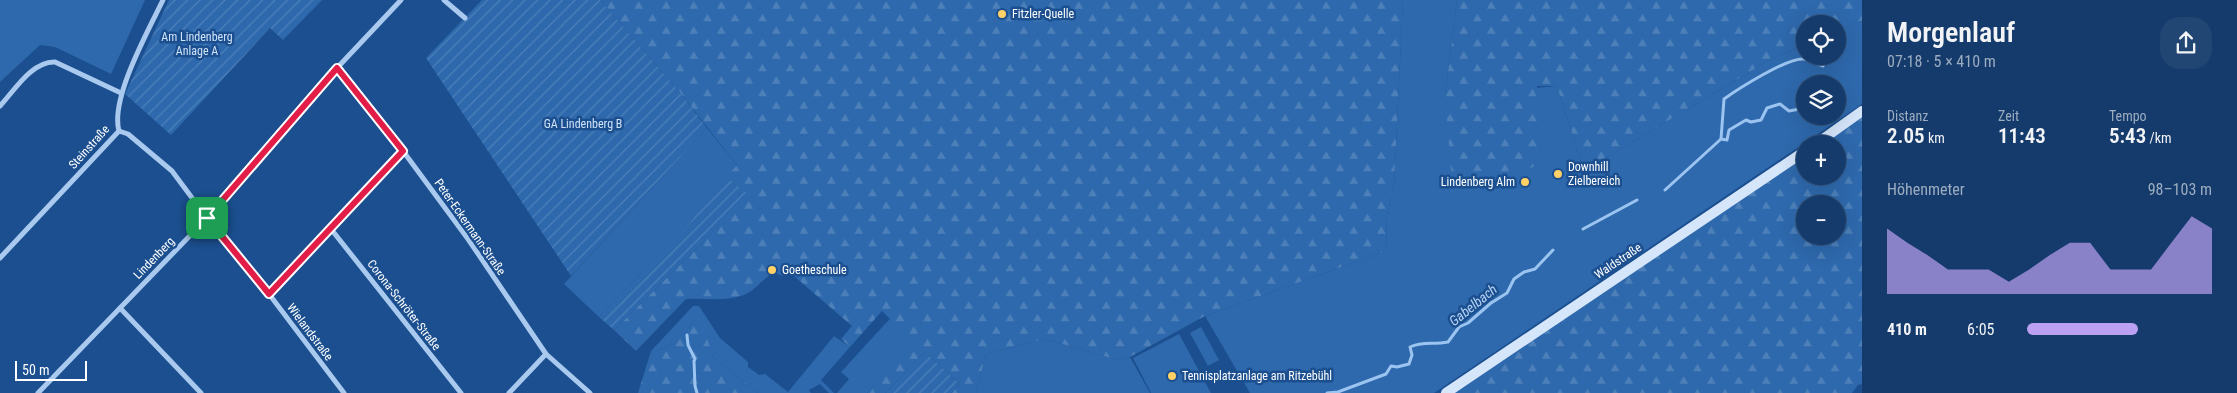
<!DOCTYPE html>
<html lang="de">
<meta charset="utf-8">
<style>
body{margin:0;font-family:"Roboto Condensed",sans-serif;background:#214673;color:#f1f3f6;height:100vh;display:flex;flex-direction:column;font-size:19px;white-space:nowrap}
*{box-sizing:border-box;margin:0}
p{font-size:16px;color:#9dadc1}
.icon{flex:none;width:28px;height:28px;fill:none;stroke:currentColor;stroke-width:2;stroke-linecap:round;stroke-linejoin:round}
.map{position:relative;flex:1;overflow:hidden}
.details{display:flex;flex-direction:column;background:#143b6b;width:375px}
.details>*{flex:none}
.fabs{position:absolute;left:1796px;top:15px;display:grid;gap:10px}
.fabs a{display:grid;place-items:center;width:50px;height:50px;border-radius:50%;background:#143b6b;box-shadow:0 5px 20px #0002,0 0 0 1px #33557e;font-size:25px}
.scale{position:absolute;left:15px;bottom:12px;width:72px;box-sizing:border-box;padding-left:5px;border:2px solid #fff;border-top:0;font-size:14px;line-height:18px;white-space:nowrap;color:#fff;-webkit-text-stroke:4px #1b4f8f;paint-order:stroke}
.pin{position:absolute;display:grid;place-items:center;width:42px;height:42px;color:#fff;margin:-21px;border-radius:10px;box-shadow:0 2px 8px #0006}
.round{display:grid;place-items:center;flex:none;width:52px;height:52px;border-radius:20px;background:#214673}
.summary{display:flex;align-items:center;justify-content:space-between;height:85px;padding:0 25px}
h1{font-size:28px;font-weight:600;line-height:38px}
.stats{display:grid;grid-template-columns:repeat(3,1fr);gap:8px;height:85px;padding:5px 25px}
.stats div{display:grid;align-content:center}
.stats b{font-size:21px;font-weight:600}
.stats small{font-size:14px;font-weight:400}
.stats p{font-size:14px}
.chart{height:140px;padding:10px 25px}
.chart p{display:flex;justify-content:space-between}
.chart svg{width:100%;height:90px;margin-top:5px;fill:#bca0f2;opacity:.7}
ul{padding:0 25px;list-style:none;font-size:16px}
li{display:grid;grid-template-columns:80px 60px 1fr;align-items:center;height:38px}
li i{height:12px;border-radius:6px;background:#bca0f2}
main{display:flex;flex:1;min-height:0}
.map>svg:first-child{display:block}
</style>
<main>
<div class="map">
<svg width="1862" height="393" viewBox="0 0 1862 393">
<defs>
<pattern id="forest-firs" width="22" height="20" patternUnits="userSpaceOnUse" patternTransform="scale(1.25)"><rect width="22" height="20" fill="#2e69ad"/><path d="M5 1l3.5 6h-7zM16 11l3.5 6h-7z" fill="#4d80b9"/></pattern>
<pattern id="garden-furrows" width="10" height="10" patternUnits="userSpaceOnUse" patternTransform="scale(1.25)"><rect width="10" height="10" fill="#2e69ad"/><path d="M-1 1l2-2M0 10L10 0M9 11l2-2" fill="none" stroke="#4d80b9"/></pattern>
</defs>
<rect width="100%" height="100%" fill="#1b4f8f"/>
<!-- grass -->
<g fill="#2e69ad" fill-rule="evenodd">
<path d="M 0,0 L 145,0 L 111,74 L 55,47 L 40,45 L 0,82 Z"/>
<path d="M 1403,0 L 1457,0 L 1445,96 L 1557,86 L 1584,171 L 1773,58 L 1805,44 L 1805,56 L 1838,56 L 1838,31 L 1862,21 L 1862,104 L 1434,393 L 1250,393 L 1205,316 L 1386,251 L 1387,215 L 1394,185 ZM 1805,84 L 1838,84 L 1838,116 L 1805,116 Z"/>
<path d="M 707,128 L 737,165 L 688,225 L 599,317 L 564,284 Z"/>
<path d="M 693,306 L 699,306 L 720,338 L 748,362 L 748,367 L 759,375 L 765,374 L 788,392 L 834,336 L 850,347 L 821,380 L 834,393 L 829,393 L 820,384 L 809,390 L 811,393 L 758,393 L 713,357 L 704,331 L 695,318 C 689,329 680,339 670,345 C 663,349 658,349 652,355 L 651,351 Z"/>
<path d="M 885,324 L 910,346 L 867,393 L 837,393 L 849,379 L 841,372 Z"/>
<path d="M 1201,327 L 1219,360 L 1208,366 L 1190,333 Z"/>
<path d="M 1179,334 L 1211,393 L 1151,393 L 1133,358 Z"/>
<path d="M 1045,339 L 1118,360 L 1130,357 L 1150,393 L 976,393 L 986,354 Z"/>
</g>
<!-- forest -->
<g fill="url(#forest-firs)" fill-rule="evenodd">
<path d="M 600,0 L 1403,0 L 1394,185 L 1387,215 L 1386,251 L 1205,316 L 1130,357 L 1118,360 L 1045,339 L 986,354 L 976,393 L 951,393 L 960,384 L 925,352 L 885,393 L 867,393 L 909,346 L 885,324 L 890,319 L 882,311 L 850,347 L 841,339 L 852,326 L 787,270 L 782,276 L 774,272 C 764,278 756,289 746,294 C 728,302 705,298 686,299 L 636,351 L 614,330 L 703,242 L 746,193 L 726,177 L 737,165 L 678,90 Z"/>
<path d="M 1457,0 L 1862,0 L 1862,21 L 1838,31 L 1838,24 L 1805,24 L 1805,44 L 1773,58 L 1584,171 L 1557,86 L 1537,86 L 1542,164 L 1453,194 L 1445,96 Z"/>
<path d="M 1862,116 L 1862,384 L 1858,385 L 1852,393 L 1454,393 L 1805,155 L 1805,176 L 1838,176 L 1838,144 L 1821,144 ZM 1805,204 L 1838,204 L 1838,236 L 1805,236 Z"/>
<path d="M 695,318 L 701,319 L 713,357 L 758,393 L 638,393 L 651,351 L 652,354 C 658,349 664,349 670,345 C 680,338 689,329 695,318 Z"/>
</g>
<!-- garden -->
<g fill="url(#garden-furrows)">
<path d="M 169,0 L 322,0 L 283,40 L 270,28 L 171,135 L 125,94 Z"/>
<path d="M 482,0 L 600,0 L 678,90 L 707,128 L 571,276 L 426,58 Z"/>
<path d="M 726,177 L 747,193 L 703,242 L 614,330 L 599,317 L 688,225 Z"/>
<path d="M 925,352 L 960,384 L 951,393 L 885,393 Z"/>
</g>
<g fill="none" stroke-linecap="round" stroke-linejoin="round">
<!-- stream -->
<g stroke="#9cc4f0" stroke-width="3">
<path d="M 1721,139 L 1727,140 L 1729,130 L 1746,120 L 1751,122 L 1761,120 L 1767,108 L 1780,104 L 1789,111 L 1805,108"/>
<path d="M 1665,190 L 1721,139 L 1724,99 C 1738,89 1788,57 1804,59 C 1810,60 1817,64 1823,66"/>
<path d="M 1583,229 L 1637,200"/>
<path d="M 687,335 L 688,345 L 695,359 L 694,361 L 695,386 L 697,393"/>
<path d="M 1327,393 L 1338,392 L 1386,374 L 1391,366 L 1397,367 L 1409,364 L 1412,355 L 1410,347 C 1423,341 1433,345 1448,342 L 1459,327 L 1468,323 L 1491,303 L 1507,293 L 1514,279 L 1524,272 L 1535,269 L 1553,250"/>
</g>
<!-- street -->
<g stroke="#a9c9ee" stroke-width="5">
<path d="M 444,0 L 465,18"/>
<path d="M 337,68 L 403,151 L 468,239 L 546,354 L 590,393"/>
<path d="M 0,106 C 14,91 32,61 55,62 L 121,93"/>
<path d="M 119,131 L 128,134 L 172,171 L 207,218 L 269,294 L 344,393"/>
<path d="M 331,229 L 461,393"/>
<path d="M 0,258 L 119,131 C 110,99 148,31 163,0"/>
<path d="M 269,294 L 403,151"/>
<path d="M 120,308 L 201,393"/>
<path d="M 38,393 L 207,218 L 337,68 L 401,0"/>
<path d="M 509,393 L 546,354"/>
</g>
<!-- secondary -->
<g stroke="#d6e6fa" stroke-width="10">
<path d="M 1816,144 L 1862,111"/>
<path d="M 1446,393 L 1805,151"/>
</g>
</g>
<g fill="none" stroke-linecap="round" stroke-linejoin="round">
<!-- route casing -->
<g stroke="#fff" stroke-width="10">
<path id="route" d="M 337,68 L 403,151 L 269,294 L 207,218 Z"/>
</g>
<!-- route -->
<use href="#route" stroke="#e11d48" stroke-width="6"/>
</g>
<!-- markers -->
<g fill="#ffd166" stroke="#1b4f8f" stroke-width="2">
<circle cx="1002" cy="14" r="5"/>
<circle cx="1558" cy="174" r="5"/>
<circle cx="1525" cy="182" r="5"/>
<circle cx="772" cy="270" r="5"/>
<circle cx="1172" cy="376" r="5"/>
</g>
<g text-anchor="middle" dominant-baseline="central" stroke-width="5" stroke-linejoin="round" paint-order="stroke">
<!-- poi labels -->
<g font-size="12" fill="#fff" stroke="#1b4f8f" text-anchor="start">
<text x="1012" y="14">Fitzler-Quelle</text>
<text x="1568" y="167">Downhill<tspan x="1568" dy="14">Zielbereich</tspan></text>
<text x="1515" y="182" text-anchor="end">Lindenberg Alm</text>
<text x="782" y="270">Goetheschule</text>
<text x="1182" y="376">Tennisplatzanlage am Ritzebühl</text>
</g>
<!-- park labels -->
<g font-size="12" fill="#cfe3fa" stroke="#1b4f8f">
<text x="197" y="37">Am Lindenberg<tspan x="197" dy="14">Anlage A</tspan></text>
<text x="583" y="124">GA Lindenberg B</text>
</g>
<!-- street labels -->
<g font-size="12" fill="#fff" stroke="#1b4f8f">
<text transform="translate(89 147) rotate(-48)">Steinstraße</text>
<text transform="translate(470 227) rotate(55)">Peter-Eckermann-Straße</text>
<text transform="translate(154 258) rotate(-46)">Lindenberg</text>
<text transform="translate(1618 261) rotate(-34)">Waldstraße</text>
<text transform="translate(404 305) rotate(52)">Corona-Schröter-Straße</text>
<text transform="translate(310 332) rotate(53)">Wielandstraße</text>
</g>
<!-- water labels -->
<g font-size="14" font-style="italic" fill="#b5d3f5" stroke="#1b4f8f">
<text transform="translate(1473 305) rotate(-39)">Gabelbach</text>
</g>
</g>
</svg>
<div class="fabs">
<a><svg class="icon" aria-label="locate" viewBox="0 0 24 24"><circle cx="12" cy="12" r="6"/><path d="M12 2v4M12 18v4M2 12h4M18 12h4"/></svg></a>
<a><svg class="icon" aria-label="layers" viewBox="0 0 24 24"><path d="M12 4l9 5-9 5-9-5zM3 14l9 5 9-5"/></svg></a>
<a>+</a>
<a>−</a>
</div>
<div class="scale">50 m</div>
<div class="pin" style="left:207px;top:218px;background:#1e9e55"><svg class="icon" aria-label="arrive" viewBox="0 0 24 24"><path d="M6 21V4h12l-3 4 3 4H6"/></svg></div>
</div>
<section class="details">
<div class="summary"><div><h1>Morgenlauf</h1><p>07:18 · 5 × 410 m</p></div><a class="round"><svg class="icon" aria-label="share" viewBox="0 0 24 24"><path d="M12 15V3M7 8l5-5 5 5M5 13v7h14v-7"/></svg></a></div>
<div class="stats">
<div><p>Distanz</p><b>2.05<small> km</small></b></div>
<div><p>Zeit</p><b>11:43</b></div>
<div><p>Tempo</p><b>5:43<small> /km</small></b></div>
</div>
<div class="chart"><p><span>Höhenmeter</span>98–103 m</p>
<svg viewBox="0 0 160 44" preserveAspectRatio="none"><path d="M0 44V12L10 19L20 25L30 32L40 32L50 32L60 38L70 32L80 25L90 19L100 19L110 32L120 32L130 32L140 19L150 6L160 12V44z"/></svg>
</div>
<ul>
<li><b>410 m</b>6:05<i style="width:60%"></i></li>
</ul>
</section>
</main>
